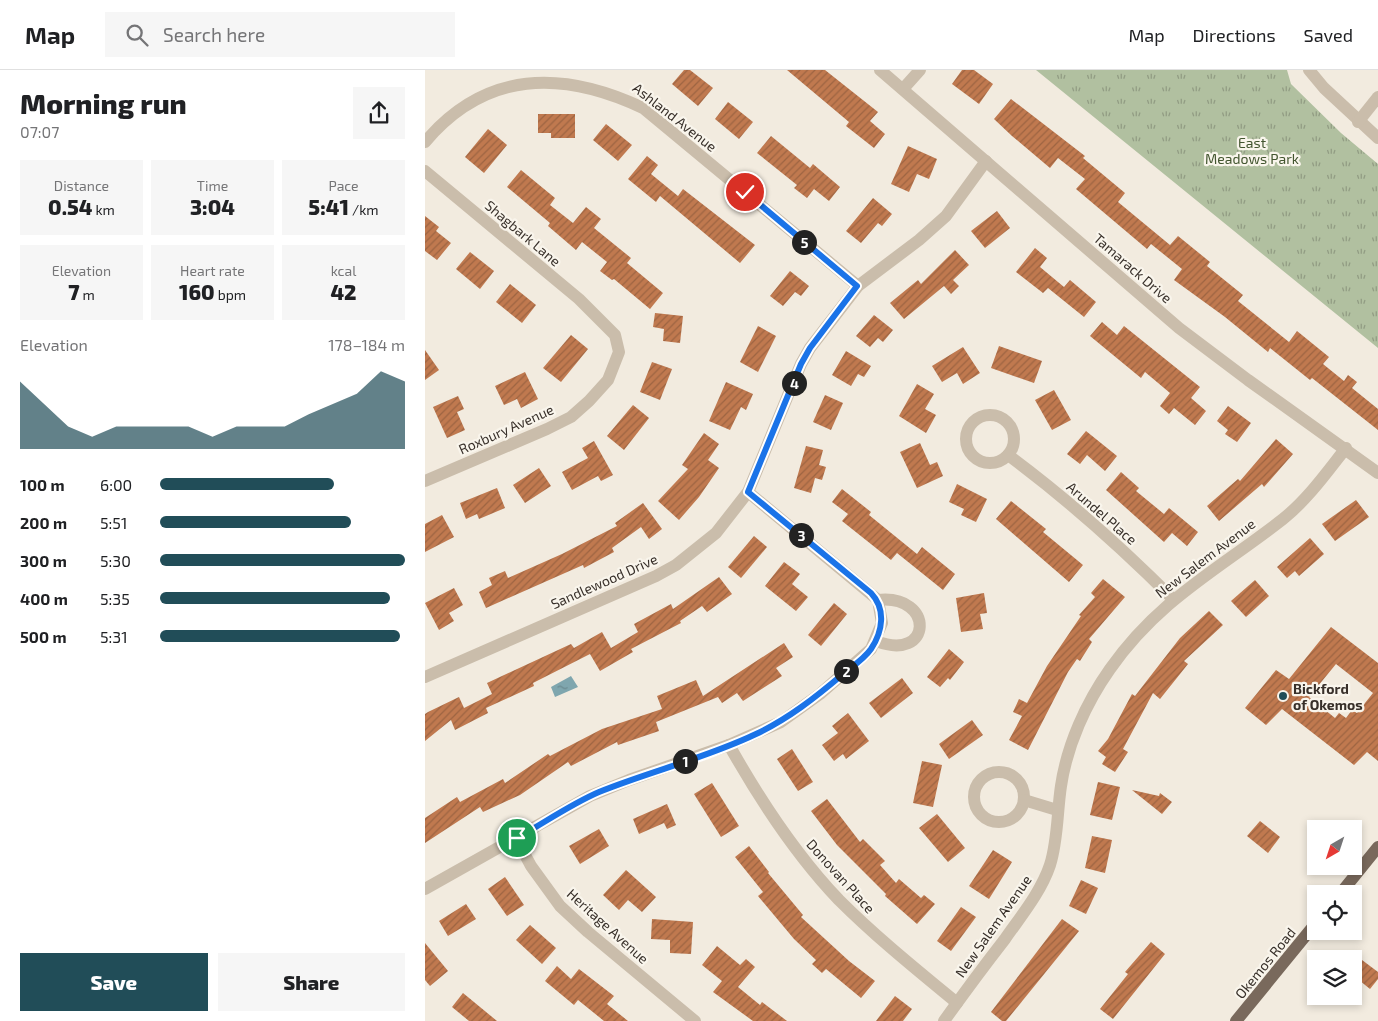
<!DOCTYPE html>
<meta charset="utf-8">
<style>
body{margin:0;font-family:"Exo 2",sans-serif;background:#f6f6f6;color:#202124;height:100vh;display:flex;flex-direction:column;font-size:19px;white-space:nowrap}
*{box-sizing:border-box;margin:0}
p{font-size:16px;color:#757577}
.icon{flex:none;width:28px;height:28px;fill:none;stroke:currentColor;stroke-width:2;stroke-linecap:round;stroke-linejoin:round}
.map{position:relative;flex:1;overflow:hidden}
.details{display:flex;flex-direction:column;background:#fff;width:425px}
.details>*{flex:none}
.needle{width:32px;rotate:219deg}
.tools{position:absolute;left:882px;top:750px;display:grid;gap:10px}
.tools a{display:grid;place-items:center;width:55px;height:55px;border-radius:0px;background:#fff;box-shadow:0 2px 8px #0003;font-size:25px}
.pin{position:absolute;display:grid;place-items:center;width:42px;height:42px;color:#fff;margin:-21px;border:2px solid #fff;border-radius:50%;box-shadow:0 1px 5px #0007}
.km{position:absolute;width:25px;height:25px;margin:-12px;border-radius:50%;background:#222;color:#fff;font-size:14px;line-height:25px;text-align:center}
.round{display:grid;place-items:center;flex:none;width:52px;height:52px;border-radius:0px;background:#f6f6f6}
.summary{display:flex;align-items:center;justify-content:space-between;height:85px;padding:0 20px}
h1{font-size:28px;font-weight:800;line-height:38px}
.metrics{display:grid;grid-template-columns:repeat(3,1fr);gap:8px;height:85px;padding:5px 20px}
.metrics div{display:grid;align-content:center;border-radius:0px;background:#f6f6f6;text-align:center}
.metrics b{font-size:21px;font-weight:800}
.metrics small{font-size:14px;font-weight:400}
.metrics p{font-size:14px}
.chart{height:140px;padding:10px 20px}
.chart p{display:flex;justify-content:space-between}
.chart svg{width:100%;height:90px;margin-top:5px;fill:#214d58;opacity:.7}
.button{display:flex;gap:10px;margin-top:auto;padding:10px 20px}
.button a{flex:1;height:58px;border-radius:0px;background:#214d58;color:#fff;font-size:20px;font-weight:800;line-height:58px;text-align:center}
.button a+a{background:#f6f6f6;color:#202124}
ul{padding:0 20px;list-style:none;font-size:16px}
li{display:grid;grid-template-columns:80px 60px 1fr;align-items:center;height:38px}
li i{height:12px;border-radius:6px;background:#214d58}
header{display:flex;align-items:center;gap:30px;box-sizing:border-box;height:70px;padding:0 25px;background:#fff;border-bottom:1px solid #e0e0e0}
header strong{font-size:24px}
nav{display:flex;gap:28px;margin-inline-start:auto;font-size:18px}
.search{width:350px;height:45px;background:#f6f6f6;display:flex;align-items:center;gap:12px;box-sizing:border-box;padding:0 18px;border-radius:0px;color:#757577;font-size:19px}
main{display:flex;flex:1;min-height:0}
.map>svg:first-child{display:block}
</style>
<header>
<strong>Map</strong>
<div class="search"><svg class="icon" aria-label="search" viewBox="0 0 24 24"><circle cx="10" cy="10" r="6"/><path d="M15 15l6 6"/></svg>Search here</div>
<nav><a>Map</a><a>Directions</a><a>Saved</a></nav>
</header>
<main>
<section class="details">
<div class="summary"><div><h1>Morning run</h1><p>07:07</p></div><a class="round"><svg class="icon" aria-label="share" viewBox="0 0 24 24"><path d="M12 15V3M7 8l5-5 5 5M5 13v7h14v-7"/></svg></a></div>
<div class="metrics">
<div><p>Distance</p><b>0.54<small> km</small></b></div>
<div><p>Time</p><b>3:04</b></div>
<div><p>Pace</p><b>5:41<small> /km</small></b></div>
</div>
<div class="metrics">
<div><p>Elevation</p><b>7<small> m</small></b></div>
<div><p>Heart rate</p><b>160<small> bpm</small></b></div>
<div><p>kcal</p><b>42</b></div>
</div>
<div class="chart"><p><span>Elevation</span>178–184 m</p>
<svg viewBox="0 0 160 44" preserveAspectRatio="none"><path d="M0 44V11L10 22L20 33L30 38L40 33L50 33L60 33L70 33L80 38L90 33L100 33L110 33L120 27L130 22L140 17L150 6L160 11V44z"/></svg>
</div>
<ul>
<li><b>100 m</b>6:00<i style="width:71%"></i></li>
<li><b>200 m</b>5:51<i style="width:78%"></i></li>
<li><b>300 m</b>5:30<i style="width:100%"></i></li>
<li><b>400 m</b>5:35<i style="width:94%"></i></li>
<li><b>500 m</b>5:31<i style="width:98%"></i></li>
</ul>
<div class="button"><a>Save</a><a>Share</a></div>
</section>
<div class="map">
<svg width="953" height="951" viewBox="0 0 953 951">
<defs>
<pattern id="grass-tufts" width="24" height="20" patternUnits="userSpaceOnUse" patternTransform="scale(1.25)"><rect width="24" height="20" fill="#b1c0a0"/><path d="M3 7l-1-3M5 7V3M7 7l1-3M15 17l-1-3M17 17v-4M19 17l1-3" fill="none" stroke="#919c83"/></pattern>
<pattern id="water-ripples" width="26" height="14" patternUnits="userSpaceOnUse" patternTransform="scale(1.25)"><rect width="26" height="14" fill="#7fa6ae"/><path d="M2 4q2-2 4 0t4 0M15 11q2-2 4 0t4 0" fill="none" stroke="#69888e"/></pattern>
<pattern id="building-hatch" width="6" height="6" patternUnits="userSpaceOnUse" patternTransform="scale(1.25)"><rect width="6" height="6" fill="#c0794f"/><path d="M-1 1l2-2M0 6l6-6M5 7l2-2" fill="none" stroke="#9d6442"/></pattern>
</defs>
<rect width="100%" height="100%" fill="#f2ebdf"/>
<!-- grass -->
<path fill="url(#grass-tufts)" d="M 611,0 L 862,0 L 866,14 L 916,63 L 953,94 L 953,278 Z"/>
<!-- water -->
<path fill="url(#water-ripples)" d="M 146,606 L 153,617 L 130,627 L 126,617 Z"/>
<!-- building -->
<g fill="url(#building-hatch)" fill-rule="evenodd">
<path d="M 259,0 L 265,0 L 288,18 L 273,36 L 247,14 Z"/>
<path d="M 362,0 L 400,0 L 453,42 L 445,51 L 460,64 L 449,78 L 421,56 L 424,52 Z"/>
<path d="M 537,0 L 549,0 L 568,14 L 554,34 L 527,14 Z"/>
<path d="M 586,29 L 660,86 L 658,88 L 700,123 L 693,132 L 745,175 L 753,166 L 785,192 L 782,196 L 818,225 L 813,231 L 864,272 L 872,261 L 904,287 L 898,294 L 919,311 L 923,305 L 932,312 L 927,318 L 953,339 L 953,360 L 887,308 L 885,310 L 845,278 L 843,282 L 800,247 L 749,210 L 757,199 L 726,174 L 722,179 L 651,119 L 660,109 L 633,88 L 625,98 L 587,66 L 569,49 Z"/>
<path d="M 303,32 L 328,52 L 314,69 L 290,49 Z"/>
<path d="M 113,44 L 150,44 L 150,68 L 126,68 L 126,63 L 113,63 Z"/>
<path d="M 181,54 L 207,75 L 193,91 L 168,70 Z"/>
<path d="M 63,59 L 82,75 L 59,103 L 40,87 Z"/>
<path d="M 346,66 L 385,98 L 388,94 L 415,117 L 404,131 L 389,119 L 382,128 L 369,118 L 372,115 L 332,83 Z"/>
<path d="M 483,76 L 512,89 L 504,109 L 492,104 L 484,122 L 466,114 Z"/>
<path d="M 222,86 L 233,95 L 226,104 L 253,126 L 258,119 L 330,175 L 315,193 L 235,126 L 231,132 L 203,109 Z"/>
<path d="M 96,100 L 130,128 L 125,135 L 148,153 L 161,137 L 176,149 L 169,158 L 206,188 L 202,193 L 238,223 L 225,239 L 189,209 L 187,210 L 175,201 L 182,192 L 157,172 L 151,180 L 123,156 L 125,153 L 82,117 Z"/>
<path d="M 448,128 L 467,144 L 457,156 L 453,153 L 436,173 L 421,161 Z"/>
<path d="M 572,141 L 585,158 L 560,178 L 546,161 Z"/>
<path d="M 0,146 L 14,157 L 11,161 L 26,173 L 12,190 L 0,181 Z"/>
<path d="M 610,178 L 622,188 L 615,197 L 639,217 L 645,210 L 671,232 L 659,247 L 623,218 L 618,223 L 591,202 Z"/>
<path d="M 530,180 L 544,195 L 528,210 L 534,216 L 526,224 L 519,216 L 479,249 L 465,233 L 493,210 L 496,214 Z"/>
<path d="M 45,182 L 69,201 L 55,219 L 31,199 Z"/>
<path d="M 365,201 L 384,216 L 376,226 L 370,222 L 358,236 L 345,226 Z"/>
<path d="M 85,214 L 111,235 L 97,253 L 71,232 Z"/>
<path d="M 230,243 L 258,246 L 255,273 L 238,271 L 239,259 L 228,257 Z"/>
<path d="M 449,245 L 468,260 L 458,272 L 453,268 L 445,277 L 431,266 Z"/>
<path d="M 677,252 L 692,265 L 699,256 L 775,317 L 766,328 L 781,341 L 770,355 L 749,338 L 744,344 L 735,336 L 745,323 L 720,302 L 716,308 L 665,266 Z"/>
<path d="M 333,256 L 351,266 L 333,302 L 315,292 Z"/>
<path d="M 146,265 L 163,279 L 136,312 L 118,298 Z"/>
<path d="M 574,276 L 617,291 L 609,313 L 566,298 Z"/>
<path d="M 538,277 L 555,303 L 538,314 L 532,303 L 517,312 L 507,296 Z"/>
<path d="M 0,280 L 14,300 L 0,310 Z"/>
<path d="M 421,281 L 446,296 L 439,307 L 433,304 L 426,316 L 407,305 Z"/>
<path d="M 227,292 L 247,299 L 235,330 L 215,322 Z"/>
<path d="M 100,302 L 113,329 L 96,338 L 92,329 L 79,335 L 70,316 Z"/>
<path d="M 301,312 L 328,324 L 321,340 L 316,337 L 305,360 L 284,351 Z"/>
<path d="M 492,314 L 509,324 L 500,339 L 511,345 L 501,363 L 474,346 Z"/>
<path d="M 629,320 L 646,350 L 627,360 L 610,330 Z"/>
<path d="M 400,325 L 418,333 L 406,360 L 388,352 Z"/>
<path d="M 33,326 L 39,339 L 32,342 L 40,360 L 22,368 L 8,337 Z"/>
<path d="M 208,335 L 224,348 L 199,380 L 182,366 Z"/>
<path d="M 803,336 L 826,353 L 812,372 L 800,364 L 803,360 L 792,351 Z"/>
<path d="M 661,361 L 692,386 L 680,401 L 662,385 L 655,394 L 642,384 Z"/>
<path d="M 279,363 L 294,374 L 283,390 L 294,398 L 274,427 L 254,450 L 233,431 L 263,399 L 257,395 Z"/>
<path d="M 851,369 L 868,384 L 839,417 L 837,414 L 794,451 L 782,436 L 813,409 L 815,411 Z"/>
<path d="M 169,371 L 188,405 L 176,411 L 173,406 L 147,420 L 137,402 L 163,388 L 157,378 Z"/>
<path d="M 495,373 L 505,395 L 512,392 L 518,406 L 492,418 L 475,382 Z"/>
<path d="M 381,376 L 398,380 L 394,395 L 401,397 L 397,410 L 390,408 L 386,423 L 369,418 Z"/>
<path d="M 114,398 L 126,416 L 100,433 L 88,415 Z"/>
<path d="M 696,402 L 714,418 L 711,421 L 739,444 L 744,438 L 773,462 L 762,476 L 747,463 L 739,472 L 681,420 Z"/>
<path d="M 532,414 L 562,429 L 551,452 L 536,445 L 539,439 L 524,432 Z"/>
<path d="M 72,418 L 80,438 L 54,449 L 52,444 L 41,449 L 35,433 Z"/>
<path d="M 417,419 L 446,442 L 444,445 L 492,484 L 497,477 L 530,504 L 518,520 L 472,483 L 466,490 L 417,451 L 423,444 L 407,432 Z"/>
<path d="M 931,430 L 944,447 L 910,471 L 897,454 Z"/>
<path d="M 586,431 L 621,459 L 618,462 L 658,495 L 644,512 L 571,449 Z"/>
<path d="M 218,433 L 237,459 L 224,469 L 216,457 L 187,478 L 189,482 L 159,498 L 158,495 L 61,538 L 54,522 L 67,515 L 64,508 L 80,501 L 83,508 L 137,484 L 192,456 L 190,453 Z"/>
<path d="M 17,445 L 29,467 L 0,482 L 0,454 Z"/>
<path d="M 329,466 L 342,477 L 316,508 L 303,497 Z"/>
<path d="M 885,468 L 899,484 L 874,506 L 870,501 L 862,508 L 852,497 Z"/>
<path d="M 359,492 L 375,504 L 367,514 L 383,527 L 371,541 L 340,516 Z"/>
<path d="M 294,507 L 307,524 L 282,542 L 277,536 L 255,551 L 256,553 L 206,579 L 208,582 L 175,601 L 165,584 L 108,613 L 109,616 L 61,638 L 63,643 L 30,660 L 26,650 L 0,671 L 0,644 L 3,642 L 34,627 L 39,638 L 67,624 L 62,613 L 146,574 L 149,578 L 177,562 L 186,578 L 213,562 L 209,554 L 246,534 L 248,539 Z"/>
<path d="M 678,509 L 700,527 L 664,569 L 667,572 L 655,591 L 652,589 L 643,602 L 603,680 L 584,670 L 597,646 L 588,642 L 594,629 L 602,633 L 622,596 L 656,546 L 654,545 L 670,527 L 666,523 Z"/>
<path d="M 830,510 L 844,526 L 821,547 L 806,531 Z"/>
<path d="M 29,518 L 38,535 L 24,543 L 29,551 L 14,560 L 0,533 Z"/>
<path d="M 559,523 L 562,543 L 555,544 L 558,559 L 536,562 L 531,528 Z"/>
<path d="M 409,533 L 422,544 L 396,576 L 383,565 Z"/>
<path d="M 784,541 L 798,555 L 759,591 L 763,594 L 735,629 L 728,623 L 698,679 L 703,682 L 690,702 L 677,694 L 681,687 L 673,681 L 683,669 L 707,624 L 710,626 L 755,568 Z"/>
<path d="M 906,557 L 953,593 L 953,691 L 942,682 L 929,695 L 857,639 L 841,655 L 820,638 L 851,600 L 864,609 ZM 911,594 L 948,623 L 932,643 L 927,640 L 921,648 L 914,643 L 910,648 L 884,627 Z"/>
<path d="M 359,573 L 368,587 L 351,598 L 357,606 L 318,631 L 312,623 L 297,633 L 293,627 L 231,652 L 234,661 L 193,675 L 192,672 L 146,696 L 143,692 L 95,725 L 58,742 L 55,737 L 0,773 L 0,748 L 32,727 L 35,732 L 78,709 L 80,713 L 123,684 L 125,686 L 177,659 L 237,639 L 232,626 L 271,610 L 278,626 Z"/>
<path d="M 524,579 L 539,592 L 525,610 L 523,608 L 515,617 L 502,607 Z"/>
<path d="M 477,608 L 488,623 L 456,648 L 444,633 Z"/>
<path d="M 423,643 L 444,671 L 421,689 L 418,684 L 409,691 L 397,675 L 413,663 L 407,656 Z"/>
<path d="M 547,650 L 558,665 L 524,689 L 514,674 Z"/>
<path d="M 367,679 L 388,712 L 373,721 L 352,689 Z"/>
<path d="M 497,691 L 517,695 L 508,737 L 488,733 Z"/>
<path d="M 673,712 L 695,717 L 687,750 L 665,745 Z"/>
<path d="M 287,713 L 314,756 L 296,767 L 269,724 Z"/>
<path d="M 707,720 L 734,726 L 735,723 L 747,732 L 737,744 Z"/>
<path d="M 402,729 L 435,772 L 438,769 L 460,791 L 455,795 L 471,813 L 474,809 L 496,828 L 499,825 L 510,834 L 492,854 L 460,826 L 461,824 L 412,775 L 386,741 Z"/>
<path d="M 242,734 L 251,755 L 242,759 L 239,753 L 214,764 L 208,749 Z"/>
<path d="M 512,744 L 540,778 L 523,792 L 494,758 Z"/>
<path d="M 835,751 L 855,767 L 843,783 L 822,766 Z"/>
<path d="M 174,759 L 184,776 L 155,794 L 144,776 Z"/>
<path d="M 667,766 L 687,770 L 680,803 L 660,798 Z"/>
<path d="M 324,776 L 344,802 L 343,803 L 378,845 L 376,847 L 424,891 L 450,911 L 436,928 L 401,899 L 397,903 L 387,894 L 391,890 L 369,869 L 333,826 L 338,822 L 310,787 Z"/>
<path d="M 568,780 L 587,792 L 564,829 L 544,816 Z"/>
<path d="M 201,800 L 231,827 L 217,842 L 203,830 L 194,840 L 178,825 Z"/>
<path d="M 80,807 L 99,835 L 82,846 L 63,819 Z"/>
<path d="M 656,810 L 673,818 L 661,844 L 644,836 Z"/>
<path d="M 41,834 L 51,849 L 23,866 L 14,851 Z"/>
<path d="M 536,837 L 551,847 L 526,881 L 512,871 Z"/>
<path d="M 227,849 L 268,852 L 266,884 L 245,883 L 245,870 L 226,869 Z"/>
<path d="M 637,849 L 654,861 L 581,951 L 577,951 L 566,942 Z"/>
<path d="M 105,855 L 131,878 L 117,894 L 91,870 Z"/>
<path d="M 726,872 L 740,884 L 688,949 L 675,939 L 703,904 L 700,902 Z"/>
<path d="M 0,873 L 23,901 L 5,916 L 0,910 Z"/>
<path d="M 292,876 L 315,895 L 321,889 L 330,897 L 313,917 L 335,935 L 337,932 L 362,951 L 328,951 L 288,922 L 297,911 L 277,895 Z"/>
<path d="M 929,884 L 953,902 L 953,909 L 945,919 L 929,906 Z"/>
<path d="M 132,896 L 146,909 L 154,899 L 189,926 L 182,934 L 203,951 L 179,951 L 153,930 L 149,935 L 120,911 Z"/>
<path d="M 38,923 L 72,951 L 44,951 L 27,937 Z"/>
<path d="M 470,926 L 487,939 L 478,951 L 451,951 Z"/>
</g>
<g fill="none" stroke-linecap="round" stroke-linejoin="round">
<!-- minor -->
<g stroke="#cabdab" stroke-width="12">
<path d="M 455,0 L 754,258 L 823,310 L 953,403"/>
<path d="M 884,0 L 899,18 L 953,68"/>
<path d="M 478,19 L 495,0"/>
<path d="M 933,52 L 953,27"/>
<path d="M 0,72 C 61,0 137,0 218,38 L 433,216"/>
<path d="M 0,101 L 154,229 L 190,265 L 194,282 L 183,310 L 164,331 L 146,347 L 122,359 L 0,411"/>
<circle cx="565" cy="369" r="24"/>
<path d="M 583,385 C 641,428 697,478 748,529"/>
<path d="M 451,571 C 508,593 510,524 453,530"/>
<path d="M 0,607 L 231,506 L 251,495 L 291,463 L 323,422 L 376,294 L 385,278 L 433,216 L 494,170 L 521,146 L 561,91"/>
<path d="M 304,675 C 335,730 370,784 414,830 C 451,867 492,900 532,933"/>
<circle cx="574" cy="727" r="25"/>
<path d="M 599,730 L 632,740"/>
<path d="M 91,768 L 106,796 L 135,836 L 163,862 L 270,951"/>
<path d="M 0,819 L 165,726 L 204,710 L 304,675 L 356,652 L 395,624 L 446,579 L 457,553 L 453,530 L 323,422"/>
<path d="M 519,951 C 539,923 559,896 580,869 C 596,846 616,822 625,795 C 633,770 632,742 636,716 C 642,675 661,633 685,599 C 734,529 794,499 858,449 C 883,429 902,402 921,378"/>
</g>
<!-- major -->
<g stroke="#79695c" stroke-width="12">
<path d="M 915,824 L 953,777"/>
<path d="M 811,951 L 891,853"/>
</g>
</g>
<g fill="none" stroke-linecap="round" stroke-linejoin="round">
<!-- route casing -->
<g stroke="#fff" stroke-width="10">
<path id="route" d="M 92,768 C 119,753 146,734 174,722 C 226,701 281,688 331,664 C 363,649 391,627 418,604 C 428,596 439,589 446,579 C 458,561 461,539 446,523 L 323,422 L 376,294 L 385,278 L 432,216 L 320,122"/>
</g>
<!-- route -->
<use href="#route" stroke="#1a73e8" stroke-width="6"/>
</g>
<!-- markers -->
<circle fill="#214d58" stroke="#f9f5ec" stroke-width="2" cx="858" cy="626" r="5"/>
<g text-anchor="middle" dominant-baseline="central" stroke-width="4.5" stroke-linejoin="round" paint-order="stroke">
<!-- street labels -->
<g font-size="14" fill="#38302a" stroke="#f9f5ec">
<text transform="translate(250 47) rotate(38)">Ashland Avenue</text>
<text transform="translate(98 163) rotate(40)">Shagbark Lane</text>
<text transform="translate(708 198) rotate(41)">Tamarack Drive</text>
<text transform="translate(81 359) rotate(-24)">Roxbury Avenue</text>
<text transform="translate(677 443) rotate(41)">Arundel Place</text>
<text transform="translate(780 488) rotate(-37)">New Salem Avenue</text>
<text transform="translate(179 511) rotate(-24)">Sandlewood Drive</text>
<text transform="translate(416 806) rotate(48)">Donovan Place</text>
<text transform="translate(183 856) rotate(42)">Heritage Avenue</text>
<text transform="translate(568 856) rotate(-55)">New Salem Avenue</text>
<text transform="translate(840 893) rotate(-51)">Okemos Road</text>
</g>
<!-- park labels -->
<g font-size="14" fill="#42552f" stroke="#f9f5ec">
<text x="827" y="72">East<tspan x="827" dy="16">Meadows Park</tspan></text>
</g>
<!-- poi labels -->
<g font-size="14" font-weight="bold" fill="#38302a" stroke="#f9f5ec" text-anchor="start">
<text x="868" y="618">Bickford<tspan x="868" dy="16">of Okemos</tspan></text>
</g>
</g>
</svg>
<div class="tools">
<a><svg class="needle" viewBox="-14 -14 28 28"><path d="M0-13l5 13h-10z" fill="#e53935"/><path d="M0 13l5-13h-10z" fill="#757577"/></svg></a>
<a><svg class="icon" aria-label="locate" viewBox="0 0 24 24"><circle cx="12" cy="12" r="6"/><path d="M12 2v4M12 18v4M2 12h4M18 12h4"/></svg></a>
<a><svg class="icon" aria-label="layers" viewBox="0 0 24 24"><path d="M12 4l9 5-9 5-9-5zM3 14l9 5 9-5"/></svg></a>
</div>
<div class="pin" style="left:92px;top:768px;background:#1e9e55"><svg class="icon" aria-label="arrive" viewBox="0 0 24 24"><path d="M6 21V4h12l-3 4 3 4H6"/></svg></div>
<div class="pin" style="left:320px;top:122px;background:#d93025"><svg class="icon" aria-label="check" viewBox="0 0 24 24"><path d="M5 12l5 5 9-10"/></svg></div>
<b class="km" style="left:260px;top:691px">1</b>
<b class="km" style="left:421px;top:601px">2</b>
<b class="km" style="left:376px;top:465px">3</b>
<b class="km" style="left:369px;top:313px">4</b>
<b class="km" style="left:379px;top:172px">5</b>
</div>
</main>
